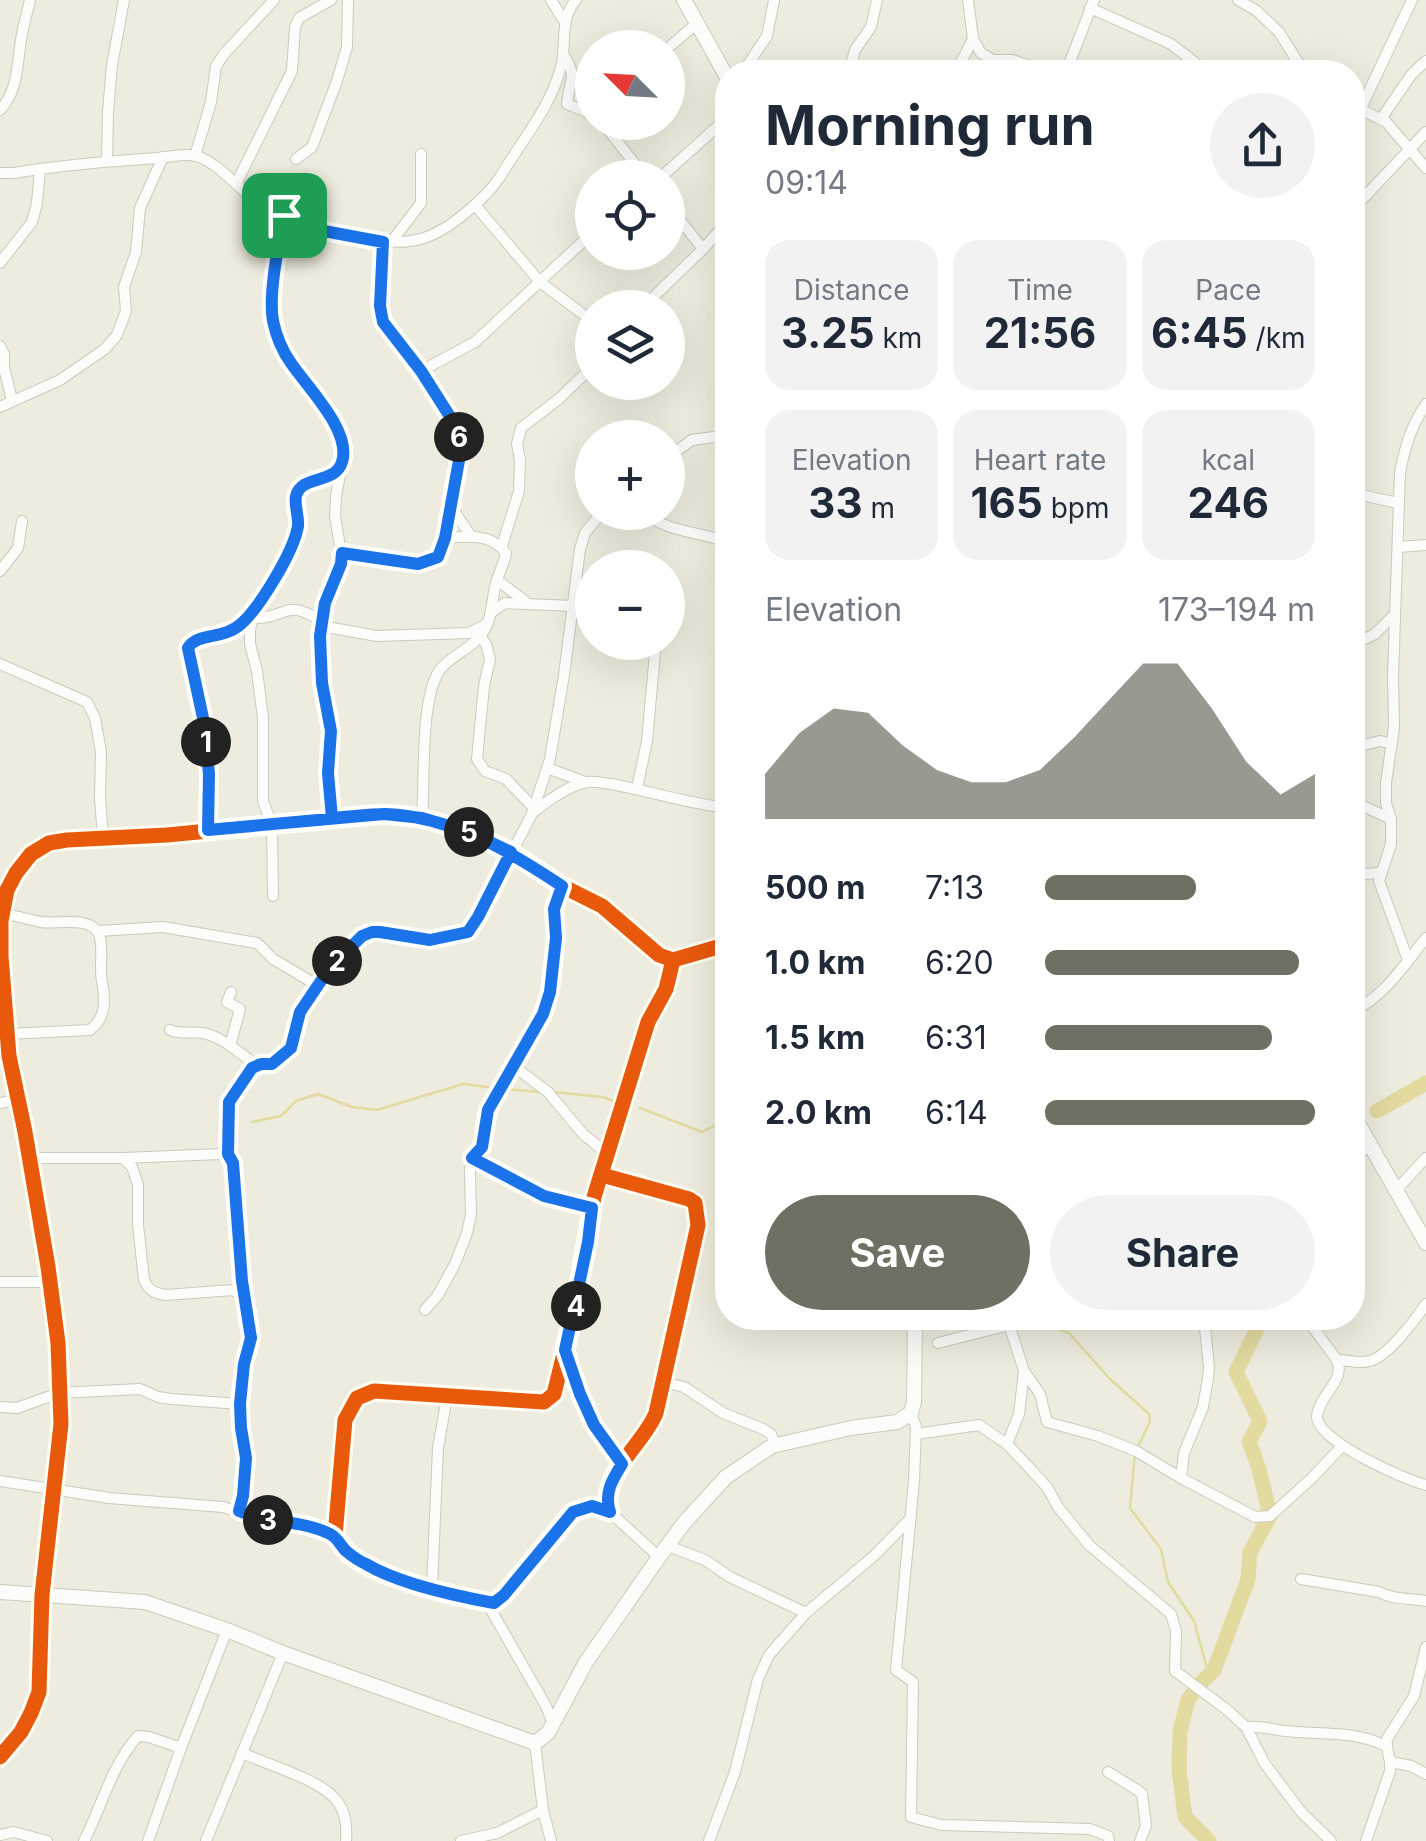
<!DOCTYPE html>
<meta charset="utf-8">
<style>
body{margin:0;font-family:Inter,sans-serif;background:#f2f2f3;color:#1f2937;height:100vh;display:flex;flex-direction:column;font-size:38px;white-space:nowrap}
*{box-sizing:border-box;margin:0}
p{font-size:32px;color:#747a83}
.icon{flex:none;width:55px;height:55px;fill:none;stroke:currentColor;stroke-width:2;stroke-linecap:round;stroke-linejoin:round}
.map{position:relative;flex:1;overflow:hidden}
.sheet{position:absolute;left:715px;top:60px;width:650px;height:1270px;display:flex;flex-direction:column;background:#fff;border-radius:40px;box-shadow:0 10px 40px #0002}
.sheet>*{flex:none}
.needle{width:65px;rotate:294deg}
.buttons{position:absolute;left:575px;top:30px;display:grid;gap:20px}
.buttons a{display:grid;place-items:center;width:110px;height:110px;border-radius:50%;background:#fff;box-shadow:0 10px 40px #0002;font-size:50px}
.pin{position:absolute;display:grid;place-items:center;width:85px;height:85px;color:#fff;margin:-42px;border-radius:20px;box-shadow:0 5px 15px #0006}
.km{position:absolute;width:50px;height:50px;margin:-25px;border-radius:50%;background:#222;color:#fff;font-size:28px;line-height:50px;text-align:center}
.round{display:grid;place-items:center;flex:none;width:105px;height:105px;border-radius:52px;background:#f2f2f3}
.headline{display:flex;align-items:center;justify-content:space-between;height:170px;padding:0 50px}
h1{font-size:55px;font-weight:700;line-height:75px}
.figures{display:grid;grid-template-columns:repeat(3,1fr);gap:15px;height:170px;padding:10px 50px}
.figures div{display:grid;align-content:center;border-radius:25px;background:#f2f2f3;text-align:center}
.figures b{font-size:42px;font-weight:700}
.figures small{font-size:28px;font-weight:400}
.figures p{font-size:28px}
.chart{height:280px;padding:20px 50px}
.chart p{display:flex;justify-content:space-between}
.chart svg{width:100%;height:180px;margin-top:10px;fill:#706f63;opacity:.7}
.action{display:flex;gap:20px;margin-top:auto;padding:20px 50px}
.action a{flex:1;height:115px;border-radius:60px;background:#706f63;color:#fff;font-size:40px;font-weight:700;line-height:115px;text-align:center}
.action a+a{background:#f2f2f3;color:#1f2937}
ul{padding:0 50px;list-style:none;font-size:32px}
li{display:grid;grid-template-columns:160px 120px 1fr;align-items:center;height:75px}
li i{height:25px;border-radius:12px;background:#706f63}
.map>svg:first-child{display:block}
</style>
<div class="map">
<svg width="1426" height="1841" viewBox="0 0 1426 1841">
<rect width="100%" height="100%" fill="#eeecde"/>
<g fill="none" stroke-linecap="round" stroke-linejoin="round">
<!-- stream -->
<g stroke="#e3daa0" stroke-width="2.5">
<path d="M 504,1089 L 541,1092"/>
<path d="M 553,1092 L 603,1097 L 613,1101"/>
<path d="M 640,1108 L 702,1132 L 728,1119"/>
<path d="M 252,1122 L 281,1116 L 296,1101 L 318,1094 L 352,1107 L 377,1110 L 463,1084 L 496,1088"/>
<path d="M 1039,1318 L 1051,1327 L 1069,1333 L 1109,1378 L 1149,1414 L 1150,1422 L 1138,1446"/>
<path d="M 1135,1453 L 1130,1508 L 1161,1549 L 1168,1582 L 1194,1621 L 1209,1676"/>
</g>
<!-- river -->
<g stroke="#e3daa0" stroke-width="15">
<path d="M 1377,1111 L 1426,1083"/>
<path d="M 1209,1841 L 1185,1817 L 1179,1770 L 1180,1731 L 1188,1700 L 1197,1687 L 1214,1670 L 1248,1579 L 1250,1552 L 1270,1516 L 1259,1469 L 1249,1442 L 1260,1421 L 1236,1372 L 1257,1329 L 1258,1318"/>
</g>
<!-- street casing -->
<g stroke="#cbcabe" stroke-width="12">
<g id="street">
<path d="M 551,0 L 564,21"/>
<path d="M 968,0 L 973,39 L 981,53 L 993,60 L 1012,60 L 1050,72"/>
<path d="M 1238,0 L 1257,11 L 1279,32 L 1304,72"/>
<path d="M 1090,8 L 1171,44 L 1207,72"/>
<path d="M 668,48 L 696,24"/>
<path d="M 563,54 C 579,79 569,78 567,104 L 590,113"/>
<path d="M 743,72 L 767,36 L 774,0"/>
<path d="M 849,72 L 855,50 L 871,27 L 877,0"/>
<path d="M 956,72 L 973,39"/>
<path d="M 1066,72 L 1094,0"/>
<path d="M 1352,105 L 1386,122 L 1426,168"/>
<path d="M 1361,108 L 1412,0"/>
<path d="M 0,110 C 18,91 17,65 21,40 C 23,27 27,13 30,0"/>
<path d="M 1381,119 L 1411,75 L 1426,61"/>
<path d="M 602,122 L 646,178"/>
<path d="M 195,156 L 211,102 L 216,66 L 224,54 L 274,0"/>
<path d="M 296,159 L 312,147 L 337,81 L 347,47 L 348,0"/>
<path d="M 107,161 L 108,112 L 112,65 L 124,0"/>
<path d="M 0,173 L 14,173 C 62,165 110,161 158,158 C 169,157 185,153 196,156 C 219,162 242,193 263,206 C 297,227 385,251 424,238 C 449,230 485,199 500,177 C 520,143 551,107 561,67 C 567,44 559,19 576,0"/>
<path d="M 660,178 L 728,117"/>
<path d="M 236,184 L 292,71 L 295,27 L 299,18 L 331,0"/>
<path d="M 475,205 L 540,282 L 592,321"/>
<path d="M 668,205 L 703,249"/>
<path d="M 1352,210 L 1426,132"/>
<path d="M 392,241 L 421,203 L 421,154"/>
<path d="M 0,263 L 32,222 L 37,203 L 40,169"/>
<path d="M 642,308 L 703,249 L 728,221"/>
<path d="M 0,346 L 4,354 L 4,368 L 12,400"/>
<path d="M 421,371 L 475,342 L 592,233"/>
<path d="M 0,407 L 60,380 L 105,349 L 117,335 L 126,311 L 124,287 L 136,252 L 140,208 L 163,157"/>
<path d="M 668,457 L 692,440 L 728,435"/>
<path d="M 1352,493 L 1398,503"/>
<path d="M 452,508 L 471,536"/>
<path d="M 644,512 C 665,532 701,532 728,542"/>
<path d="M 502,546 L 519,491 L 520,460 L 517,444 L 521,428 L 560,398 L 592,367"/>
<path d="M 1398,547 L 1426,545"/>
<path d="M 341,553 L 418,564 L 438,557 C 445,543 464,459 462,443 C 459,423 432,386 420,369 C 408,353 389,339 382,320 C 376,300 382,264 383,242"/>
<path d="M 0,571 L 18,548 L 22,521"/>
<path d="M 497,580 L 525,601"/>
<path d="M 574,601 L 592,606"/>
<path d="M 492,612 L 505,603 L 574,606"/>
<path d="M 254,613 L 250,630 L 250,644 L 257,671 L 263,718 L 263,801 L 272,825 L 273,896"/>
<path d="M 253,618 C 289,619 283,597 321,621"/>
<path d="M 321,626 L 377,636 L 469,633 L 487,624"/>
<path d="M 480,636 L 486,644 L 490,659 L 484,686 L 477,759 L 485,771 L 506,779 L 534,808"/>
<path d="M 1352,645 L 1375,634 L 1395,614"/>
<path d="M 0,664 L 87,702 L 95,718 L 101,752 L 100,798 L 103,837"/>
<path d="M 1352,748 L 1380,741 L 1392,744"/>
<path d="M 547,768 L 585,782"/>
<path d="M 637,788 L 647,741 L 656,642"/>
<path d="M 1352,801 L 1391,819"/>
<path d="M 532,813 C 548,801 567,786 587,782 C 595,781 603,783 611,784 C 650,791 688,804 728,808"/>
<path d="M 332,818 L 328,773 L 331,731 L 322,683 L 320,636 L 325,603 L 341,564 L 341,553 L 335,516 L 336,496 L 342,465"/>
<path d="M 422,818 C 425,780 420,701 439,671 C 449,656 470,650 481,635 C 493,619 491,601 496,583 C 499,573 504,563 506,553 C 491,533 467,536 445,538"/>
<path d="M 208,830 C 208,792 210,755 203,718 C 199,694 191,671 188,648 C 197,632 223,640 241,624 C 261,607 293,552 298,526 C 299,516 293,505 296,496 C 302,474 335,485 342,462 C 352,431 306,386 291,363 C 283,352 276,335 273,321 C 268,294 279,244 284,215"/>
<path d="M 1352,875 L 1379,873"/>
<path d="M 2,913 C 15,916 28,919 41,922 C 56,925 90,915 99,934 C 104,947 99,967 102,981 C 105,999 107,1018 90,1030 L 7,1034"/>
<path d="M 98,931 L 163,927 L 257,943 L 273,959 L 317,985"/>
<path d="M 1408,960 L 1379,881 L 1391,844 L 1391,819 L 1386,803 L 1386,783 L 1394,727 L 1393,676 L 1400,472 C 1405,447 1411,426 1426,404"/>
<path d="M 1352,1012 C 1386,995 1403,966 1426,938"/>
<path d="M 170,1030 C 181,1035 190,1031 202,1033 C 222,1036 241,1054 257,1066"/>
<path d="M 230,1046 L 240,1009 L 227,1002 L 231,992"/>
<path d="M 512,1065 L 548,1092 L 583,1134 L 609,1155"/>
<path d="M 0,1103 L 18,1100"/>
<path d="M 229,1154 L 229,1102 L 252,1068 L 261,1064 L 272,1063 L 291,1048 L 300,1012 L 315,988 L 329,969 L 362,936 L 381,932 L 430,940 L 467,931 L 478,917 L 532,814 L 550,759 L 564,675 L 580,549 L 585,533 L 602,512"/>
<path d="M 30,1158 L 123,1158 L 132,1167 L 138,1185 L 138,1225 L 144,1280 C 149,1291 155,1293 166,1295 L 233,1290 L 245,1298 L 251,1339 L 244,1364 L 240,1404 L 247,1458 L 243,1496 L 239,1511"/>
<path d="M 123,1158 L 221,1154 L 231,1156 L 233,1163 L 245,1296"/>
<path d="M 472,1159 L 544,1195 L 592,1208"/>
<path d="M 1352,1163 L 1371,1142"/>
<path d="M 602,1175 L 689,1199 L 695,1203 L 698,1225 L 656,1413 C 643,1446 599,1473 610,1512 L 592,1506 L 573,1512 L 504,1595 L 494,1603 C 452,1596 384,1580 350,1555 C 344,1549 340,1543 335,1536 L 345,1420 L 357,1398 L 374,1391 L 544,1402 L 554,1394 L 575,1309 L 594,1197 L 648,1022 L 666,989 L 673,960"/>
<path d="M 1397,1189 L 1426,1158"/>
<path d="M 0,1282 L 50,1282"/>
<path d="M 425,1310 L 438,1295 L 455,1264 L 467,1233 L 471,1215 L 470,1171 L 472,1159 L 483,1147 L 488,1110 L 543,1014 L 551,991 L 556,938 L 554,909 L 562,886"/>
<path d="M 1007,1318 L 1024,1371 L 1040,1394 L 1047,1422 L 1098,1436 L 1136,1451 L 1181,1478 L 1255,1517 L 1270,1516 L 1313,1477 L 1342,1446"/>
<path d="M 1306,1318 L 1337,1360 C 1346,1381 1319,1395 1317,1416 C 1315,1440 1405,1480 1426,1485"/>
<path d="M 938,1343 L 1009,1325"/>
<path d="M 565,1351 C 572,1365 575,1381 580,1396 C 590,1422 606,1442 622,1464"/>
<path d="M 1337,1360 C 1348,1360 1359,1364 1370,1361 C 1387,1357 1416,1319 1426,1304"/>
<path d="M 663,1382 L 684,1387 L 723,1413 L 763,1429 L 771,1434 L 775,1445"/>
<path d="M 0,1407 L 17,1408 L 59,1393 L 140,1389 L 158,1397 L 171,1399 L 240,1404"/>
<path d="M 911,1413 L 916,1427 L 914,1481 L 896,1670 L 913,1682 L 911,1817 L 941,1825 L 1090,1829 L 1108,1836 L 1109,1841"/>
<path d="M 916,1434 L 979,1425 L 1007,1444 L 1047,1487 L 1058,1507 L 1089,1545 L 1171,1614 L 1176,1631 L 1175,1671 L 1226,1709 L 1246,1727 L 1265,1764 L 1302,1813 L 1331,1841"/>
<path d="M 1007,1444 L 1019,1414 L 1024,1371"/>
<path d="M 1181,1478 L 1184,1453 L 1203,1407 L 1208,1378 L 1209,1367 L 1204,1318"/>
<path d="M 0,1481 L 109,1498 L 223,1507 L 256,1518 L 322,1531 L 335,1536"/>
<path d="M 610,1512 L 659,1557"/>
<path d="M 668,1546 L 705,1560 L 730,1577 L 806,1613"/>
<path d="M 1301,1579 L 1379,1592 C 1393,1600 1410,1598 1426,1601"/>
<path d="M 432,1588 L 438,1448 L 447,1397"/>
<path d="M 494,1603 L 491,1610 L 546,1706 L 553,1724"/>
<path d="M 1246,1727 C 1260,1726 1271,1729 1285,1731 C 1320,1735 1354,1730 1386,1746"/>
<path d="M 535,1743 L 543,1810 L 551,1841"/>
<path d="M 243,1753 C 269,1766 321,1779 338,1802 C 346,1813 347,1828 346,1841"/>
<path d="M 0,1757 L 21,1732 L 31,1713 L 39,1692 L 42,1595 L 61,1424 L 58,1343 L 48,1267 L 25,1132 L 9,1056 L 1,956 L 1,921 L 7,890 L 16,873 L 31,854 L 49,843 L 67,840 L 167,835 L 383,814 L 422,818 L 469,832 L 511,852 L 562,886 L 602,906 L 659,955 L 673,960 L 728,944"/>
<path d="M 1391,1762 L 1411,1766 L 1426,1774"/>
<path d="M 1108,1772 L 1142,1793 L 1146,1826 L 1140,1841"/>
<path d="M 0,1835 L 14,1832 L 47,1841"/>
<path d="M 84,1841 C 102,1806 111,1766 138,1736 L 149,1737 L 181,1748 L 227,1630"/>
<path d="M 148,1841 L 181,1748"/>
<path d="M 206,1841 L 283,1653"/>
<path d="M 461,1841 L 497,1833 L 543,1810"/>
<path d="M 709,1841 L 735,1772 L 758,1679 L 769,1655 L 806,1613 L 875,1555 L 908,1521"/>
<path d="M 1366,1841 L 1390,1771 C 1392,1759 1385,1750 1387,1739 L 1414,1696 L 1426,1647"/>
</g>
</g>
<!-- secondary casing -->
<g stroke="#cbcabe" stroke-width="16">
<g id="secondary">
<path d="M 684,0 L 728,79"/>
<path d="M 1352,1113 L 1426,1243"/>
<path d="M 0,1592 L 145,1602 L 227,1630 L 283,1653 L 535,1743 L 548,1733 L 586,1662 L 659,1557 L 684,1523 L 726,1477 L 772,1446 L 851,1428 L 897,1422 L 911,1413 L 914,1402 L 915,1318"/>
</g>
</g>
<!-- street -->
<use href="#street" stroke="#fcfcfa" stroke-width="10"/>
<!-- secondary -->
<use href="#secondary" stroke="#fcfcfa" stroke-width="14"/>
<!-- cycleway casing -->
<g stroke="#fffef3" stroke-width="21">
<g id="cycleway">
<path d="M 602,1175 L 689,1199 L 695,1203 L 698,1225 L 656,1413 C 643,1446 599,1473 610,1512 L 592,1506 L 573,1512 L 504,1595 L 494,1603 C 452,1596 384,1580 350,1555 C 344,1549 340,1543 335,1536 L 345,1420 L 357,1398 L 374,1391 L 544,1402 L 554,1394 L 575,1309 L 594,1197 L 648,1022 L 666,989 L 673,960"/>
<path d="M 0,1757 L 21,1732 L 31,1713 L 39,1692 L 42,1595 L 61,1424 L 58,1343 L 48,1267 L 25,1132 L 9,1056 L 1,956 L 1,921 L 7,890 L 16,873 L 31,854 L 49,843 L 67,840 L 167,835 L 383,814 L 422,818 L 469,832 L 511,852 L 562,886 L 602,906 L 659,955 L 673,960 L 728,944"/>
</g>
</g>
<!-- cycleway -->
<use href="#cycleway" stroke="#e8590c" stroke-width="15"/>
</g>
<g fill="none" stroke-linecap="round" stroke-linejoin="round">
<!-- route casing -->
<g stroke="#fff" stroke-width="20">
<path id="route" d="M 284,215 C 279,243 268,294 273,321 C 276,335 283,352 291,363 C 307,387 352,431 342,462 C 335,485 302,474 296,496 C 294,505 299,516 298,526 C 294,551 260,607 241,624 C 223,640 198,632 188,648 L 203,718 L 209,774 L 208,830 L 384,814 L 422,818 L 469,832 L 511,852 L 478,917 L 468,932 L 430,940 L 380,932 L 372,932 L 362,936 L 329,969 L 300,1012 L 291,1048 L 272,1064 L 261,1064 L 252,1068 L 229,1102 L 228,1154 L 233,1163 L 242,1281 L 251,1338 L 244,1364 L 240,1404 L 241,1428 L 246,1458 L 243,1496 L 239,1511 C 267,1522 305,1521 330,1534 C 338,1538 340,1545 346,1551 C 352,1556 359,1561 366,1564 C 399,1584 456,1596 494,1603 L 504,1595 L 573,1512 L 592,1506 L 610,1512 C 604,1493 612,1480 622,1464 L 594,1425 L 580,1394 L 565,1350 L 588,1242 L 592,1208 L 544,1196 L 472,1158 L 482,1147 L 488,1110 L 543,1014 L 550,992 L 556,938 L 554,909 L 562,886 C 508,850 453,817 386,814 C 368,814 349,817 332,818 L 328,773 L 331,731 L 322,683 L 320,636 L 325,603 L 341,564 L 342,553 L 418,564 L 438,557 L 445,538 L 462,444 L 456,426 L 421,371 L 383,322 L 380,306 L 383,242 L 324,231 L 284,215"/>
</g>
<!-- route -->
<use href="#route" stroke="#1a73e8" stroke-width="12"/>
</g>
</svg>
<div class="buttons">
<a><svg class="needle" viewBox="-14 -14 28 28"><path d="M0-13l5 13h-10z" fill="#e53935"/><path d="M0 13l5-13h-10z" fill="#747a83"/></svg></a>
<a><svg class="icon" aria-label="locate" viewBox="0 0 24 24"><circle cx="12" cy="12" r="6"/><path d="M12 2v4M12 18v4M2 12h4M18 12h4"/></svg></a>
<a><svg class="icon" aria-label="layers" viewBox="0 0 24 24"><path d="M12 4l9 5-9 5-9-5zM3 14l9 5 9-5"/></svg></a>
<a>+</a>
<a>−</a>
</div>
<div class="pin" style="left:284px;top:215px;background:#1e9e55"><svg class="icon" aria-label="arrive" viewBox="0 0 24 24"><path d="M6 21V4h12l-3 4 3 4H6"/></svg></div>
<b class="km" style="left:206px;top:742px">1</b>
<b class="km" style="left:337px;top:961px">2</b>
<b class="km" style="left:268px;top:1520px">3</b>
<b class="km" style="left:576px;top:1306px">4</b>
<b class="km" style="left:469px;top:832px">5</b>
<b class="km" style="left:459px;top:437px">6</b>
<section class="sheet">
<div class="headline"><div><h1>Morning run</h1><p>09:14</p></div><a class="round"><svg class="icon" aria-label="share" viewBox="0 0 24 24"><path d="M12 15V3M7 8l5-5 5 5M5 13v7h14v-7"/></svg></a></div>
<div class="figures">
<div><p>Distance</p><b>3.25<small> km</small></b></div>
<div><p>Time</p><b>21:56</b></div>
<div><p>Pace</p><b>6:45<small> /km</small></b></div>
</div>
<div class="figures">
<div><p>Elevation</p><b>33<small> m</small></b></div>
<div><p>Heart rate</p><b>165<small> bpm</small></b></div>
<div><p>kcal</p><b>246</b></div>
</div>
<div class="chart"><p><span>Elevation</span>173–194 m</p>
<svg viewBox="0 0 160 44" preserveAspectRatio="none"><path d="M0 44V33L10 23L20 17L30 18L40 26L50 32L60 35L70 35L80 32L90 24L100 15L110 6L120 6L130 17L140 30L150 38L160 33V44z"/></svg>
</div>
<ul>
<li><b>500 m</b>7:13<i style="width:56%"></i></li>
<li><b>1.0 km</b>6:20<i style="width:94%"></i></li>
<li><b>1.5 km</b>6:31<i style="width:84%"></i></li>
<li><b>2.0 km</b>6:14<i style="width:100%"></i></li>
</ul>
<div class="action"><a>Save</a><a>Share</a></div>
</section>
</div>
